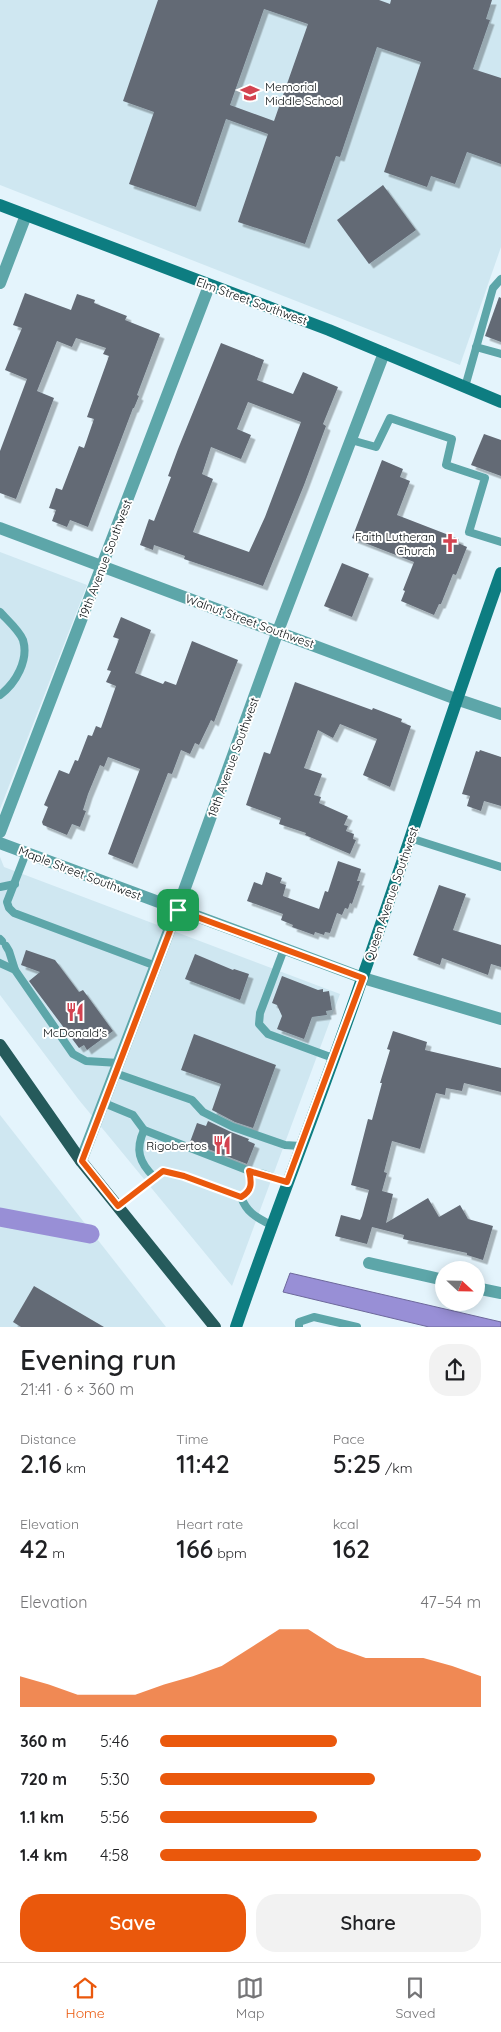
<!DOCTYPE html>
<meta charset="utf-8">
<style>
body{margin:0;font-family:Quicksand,sans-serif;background:#f2f2f2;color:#202124;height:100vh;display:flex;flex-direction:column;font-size:19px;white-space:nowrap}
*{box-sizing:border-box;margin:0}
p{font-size:16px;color:#757577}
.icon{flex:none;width:28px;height:28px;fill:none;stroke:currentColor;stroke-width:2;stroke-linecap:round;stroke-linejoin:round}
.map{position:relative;height:1327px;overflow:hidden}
.details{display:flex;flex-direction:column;background:#fff;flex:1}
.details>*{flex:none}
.needle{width:32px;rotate:112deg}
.buttons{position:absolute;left:435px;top:1261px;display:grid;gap:10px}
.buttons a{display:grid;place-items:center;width:50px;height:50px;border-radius:50%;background:#fff;box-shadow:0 2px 12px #0003;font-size:25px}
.pin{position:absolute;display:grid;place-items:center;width:42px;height:42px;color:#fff;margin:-21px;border-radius:10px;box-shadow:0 2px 8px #0006}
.round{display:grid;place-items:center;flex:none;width:52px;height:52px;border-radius:20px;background:#f2f2f2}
.head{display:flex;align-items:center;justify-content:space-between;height:85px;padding:0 20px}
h1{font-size:28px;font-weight:600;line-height:38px}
.metrics{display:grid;grid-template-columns:repeat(3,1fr);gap:8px;height:85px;padding:5px 20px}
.metrics div{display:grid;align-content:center}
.metrics b{font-size:25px;font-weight:600}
.metrics small{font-size:14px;font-weight:400}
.metrics p{font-size:14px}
.chart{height:140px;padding:10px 20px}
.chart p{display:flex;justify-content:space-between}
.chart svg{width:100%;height:90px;margin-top:5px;fill:#ea580c;opacity:.7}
.cta{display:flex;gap:10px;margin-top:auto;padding:10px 20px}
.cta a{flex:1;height:58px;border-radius:20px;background:#ea580c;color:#fff;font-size:20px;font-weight:600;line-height:58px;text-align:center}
.cta a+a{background:#f2f2f2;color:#202124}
ul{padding:0 20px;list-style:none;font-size:16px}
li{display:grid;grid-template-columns:80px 60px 1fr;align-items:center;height:38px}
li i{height:12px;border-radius:6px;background:#ea580c}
.menu{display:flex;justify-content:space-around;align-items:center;height:70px;border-top:1px solid #e0e0e0;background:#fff;font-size:14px;color:#757577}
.menu a{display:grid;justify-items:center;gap:2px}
.menu .current{color:#ea580c}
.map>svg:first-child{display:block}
</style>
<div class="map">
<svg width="501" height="1327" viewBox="0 0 501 1327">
<defs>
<filter id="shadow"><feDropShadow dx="4.5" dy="4.5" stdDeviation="0" flood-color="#0004"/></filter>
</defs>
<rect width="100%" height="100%" fill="#e4f4fc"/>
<!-- built -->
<g fill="#cfe7f1">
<path d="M 0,0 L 501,0 L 501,247 L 460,365 L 0,185 Z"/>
<path d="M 0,552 L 87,585 L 0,809 Z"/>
<path d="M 0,857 L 4,867 L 340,994 L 232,1286 L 79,1100 L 0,995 Z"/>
<path d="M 0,1115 L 166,1327 L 0,1327 Z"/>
</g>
<!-- water -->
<path fill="#988fd6" stroke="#6d689b" d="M 290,1273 L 501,1322 L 501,1327 L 429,1327 L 283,1292 Z"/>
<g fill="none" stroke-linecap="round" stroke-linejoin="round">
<!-- canal -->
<path stroke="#988fd6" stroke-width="19" d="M 0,1217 L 90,1234"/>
</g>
<!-- building -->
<g fill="#636a75" fill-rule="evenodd" filter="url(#shadow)">
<path d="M 158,0 L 379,0 L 390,4 L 391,0 L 492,0 L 486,19 L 490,20 L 473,69 L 501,78 L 501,164 L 467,152 L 455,184 L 431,176 L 427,187 L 384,172 L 421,62 L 377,47 L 340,157 L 336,156 L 305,244 L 238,222 L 268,134 L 226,119 L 196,207 L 129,184 L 154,112 L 123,101 ZM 264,9 L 308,24 L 274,121 L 230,105 Z"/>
<path d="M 383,185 L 416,230 L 369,264 L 337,220 Z"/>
<path d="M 25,293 L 71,310 L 77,294 L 95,300 L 94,303 L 127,316 L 125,320 L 160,334 L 137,395 L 139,396 L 134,408 L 133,408 L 88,527 L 70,520 L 67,527 L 52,521 L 56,510 L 49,508 L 56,488 L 62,490 L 79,446 L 84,448 L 94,419 L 87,417 L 109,356 L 103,354 L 106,348 L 76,338 L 72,347 L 57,341 L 37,391 L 54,398 L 16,499 L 0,493 L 0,451 L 27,379 L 5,370 L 22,328 L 13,325 Z"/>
<path d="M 499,297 L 501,298 L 501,342 L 485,336 Z"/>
<path d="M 221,343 L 264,360 L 257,380 L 293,394 L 303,372 L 338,387 L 323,424 L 326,426 L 304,485 L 263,586 L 184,559 L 185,556 L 154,545 L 153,550 L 140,545 L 149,519 L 154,521 L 171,477 L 168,476 L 178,449 ZM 248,402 L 301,422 L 265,517 L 249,552 L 193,532 L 213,479 L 202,474 L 211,447 L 241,459 L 251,435 L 237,429 Z"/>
<path d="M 484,434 L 501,440 L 501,476 L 471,465 Z"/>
<path d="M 382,460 L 403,469 L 400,477 L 410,481 L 397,515 L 459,539 L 458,543 L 467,547 L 456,575 L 453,574 L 441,604 L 439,604 L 434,615 L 401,601 L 405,591 L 403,590 L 414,562 L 352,538 Z"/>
<path d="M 342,563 L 369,574 L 352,617 L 324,606 Z"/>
<path d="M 121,617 L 151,630 L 135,673 L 163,684 L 165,681 L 176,685 L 192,641 L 238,660 L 214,722 L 211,720 L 199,745 L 195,743 L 190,754 L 181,750 L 172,774 L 168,773 L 133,864 L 108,854 L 140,769 L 108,757 L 104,767 L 100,765 L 88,794 L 83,810 L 86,811 L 80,827 L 72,824 L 67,835 L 43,825 L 42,822 L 48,807 L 44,805 L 59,770 L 69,774 L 75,760 L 78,761 L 88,735 L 92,736 L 96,726 L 101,728 L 116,686 L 106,682 L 111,671 L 107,670 L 119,639 L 113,637 Z"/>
<path d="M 295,682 L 372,710 L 373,708 L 402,719 L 401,722 L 411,726 L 390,787 L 363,775 L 377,739 L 340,724 L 333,738 L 318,730 L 304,768 L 322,774 L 314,795 L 321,797 L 319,803 L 348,816 L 344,825 L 348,826 L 346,831 L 354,834 L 353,839 L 356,840 L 350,854 L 305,835 L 306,833 L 279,824 L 281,818 L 246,805 L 264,752 L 270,754 Z"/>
<path d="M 480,750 L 501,757 L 501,806 L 484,801 L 481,811 L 467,806 L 470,796 L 462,794 L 476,751 L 479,752 Z"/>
<path d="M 338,861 L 361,869 L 357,881 L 360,881 L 352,904 L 350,903 L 348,909 L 345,908 L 342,915 L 337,913 L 330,933 L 325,932 L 324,935 L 315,932 L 314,935 L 292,927 L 293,925 L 281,920 L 283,914 L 247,901 L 254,882 L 262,885 L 266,872 L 282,878 L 280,883 L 286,885 L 283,896 L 319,909 L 325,891 L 328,892 Z"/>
<path d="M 439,885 L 466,894 L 453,930 L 501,945 L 501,967 L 491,964 L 488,975 L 442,958 L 440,965 L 413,955 Z"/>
<path d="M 26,950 L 55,960 L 79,992 L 83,990 L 113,1031 L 87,1050 L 84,1045 L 79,1048 L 29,981 L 40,972 L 21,965 Z"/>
<path d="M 195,954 L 233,970 L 234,969 L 249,974 L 240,1000 L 185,979 Z"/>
<path d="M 282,976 L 318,990 L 323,989 L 323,992 L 329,991 L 332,1010 L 326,1011 L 327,1015 L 312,1017 L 304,1039 L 277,1029 L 282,1016 L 277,1005 L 272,1003 Z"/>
<path d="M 393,1031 L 427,1042 L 425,1050 L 501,1068 L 501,1092 L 464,1083 L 462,1091 L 446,1088 L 445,1095 L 436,1093 L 420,1149 L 392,1141 L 384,1172 L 387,1173 L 382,1191 L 393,1194 L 386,1223 L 428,1198 L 439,1217 L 460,1205 L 468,1219 L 493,1226 L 483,1260 L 467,1255 L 467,1253 L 403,1239 L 404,1235 L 372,1227 L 367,1244 L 335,1236 L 341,1215 L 360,1220 L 362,1216 L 369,1190 L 351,1185 L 368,1119 L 372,1120 L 382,1083 L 380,1083 L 390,1050 L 387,1049 Z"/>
<path d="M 194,1034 L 276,1065 L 253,1128 L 235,1122 L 212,1110 L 221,1084 L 181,1070 Z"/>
<path d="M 208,1121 L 231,1132 L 249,1139 L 248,1141 L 255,1144 L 247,1164 L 190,1142 L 197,1123 L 206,1126 Z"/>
<path d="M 34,1286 L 104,1327 L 21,1327 L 13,1322 Z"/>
</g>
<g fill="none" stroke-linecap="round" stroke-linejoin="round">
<!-- lane -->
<g stroke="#5da6a9" stroke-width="8">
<path d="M 476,347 L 501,354"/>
<path d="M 465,387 L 493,288 L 501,279"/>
<path d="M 351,440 L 376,447 L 390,418 L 452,439 L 446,465 L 485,478 L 469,532 L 501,542"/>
<path d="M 0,612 C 7,620 19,630 23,640 C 29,660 16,683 0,695"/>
<path d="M 410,838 L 501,867"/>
<path d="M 26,853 L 7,902 L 9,908 L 14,913 L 156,966"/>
<path d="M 0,887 L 15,884"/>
<path d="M 0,939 L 2,941"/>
<path d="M 6,946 L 9,951 L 15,970"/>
<path d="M 284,949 L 260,1013 L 259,1024 L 268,1034 L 333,1058"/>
<path d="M 0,963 L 15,970 L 73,1054 L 86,1061 L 119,1063"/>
<path d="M 115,1073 L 192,1100 L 203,1112 L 233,1127 L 285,1145 L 300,1146"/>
<path d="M 104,1103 L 133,1115 L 144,1130 L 252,1172 L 264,1174 L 287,1182"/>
<path d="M 144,1130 C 135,1150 139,1162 154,1177"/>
<path d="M 241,1197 C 247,1213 256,1217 271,1225"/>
<path d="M 118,1206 L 163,1171 L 184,1176 L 241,1197 C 252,1191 252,1183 249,1171"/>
<path d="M 299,1327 L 299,1322 L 314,1317 L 357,1327"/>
</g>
<!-- street -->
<g stroke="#5da6a9" stroke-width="12">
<path d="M 0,283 L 26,215"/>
<path d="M 0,528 L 456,699 L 501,714"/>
<path d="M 0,832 L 209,286"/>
<path d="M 0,843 L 363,978 L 501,1019"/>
<path d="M 81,1161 L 177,910 L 278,631 L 384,353"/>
<path d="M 369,1263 L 444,1280"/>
<path d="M 476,1288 L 501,1293"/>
</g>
<!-- secondary -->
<g stroke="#0d7d81" stroke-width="12">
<path d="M 0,205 L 329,330 L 501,402"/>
<path d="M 236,1327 C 276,1209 323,1094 363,976 C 410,842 453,707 501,573"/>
</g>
<!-- primary -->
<path stroke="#255a5b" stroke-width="12" d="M 0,1045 L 81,1161 L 215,1327"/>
</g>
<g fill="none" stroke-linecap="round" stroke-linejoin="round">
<!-- route casing -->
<g stroke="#fff" stroke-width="10">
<path id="route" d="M 178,910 L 363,978 L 287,1182 L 249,1171 C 252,1183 252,1191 241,1197 L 184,1176 L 163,1171 L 118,1206 L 82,1161 Z"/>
</g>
<!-- route -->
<use href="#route" stroke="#ea580c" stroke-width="6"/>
</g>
<!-- icons -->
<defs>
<g id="school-bare" transform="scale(1.5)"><path d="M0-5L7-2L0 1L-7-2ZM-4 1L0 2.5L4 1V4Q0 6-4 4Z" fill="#d34350" stroke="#fff" stroke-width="2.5" paint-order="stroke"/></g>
<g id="church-bare" transform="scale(1.5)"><path d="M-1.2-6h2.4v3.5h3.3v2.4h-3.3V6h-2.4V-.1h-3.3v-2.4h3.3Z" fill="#d34350" stroke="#fff" stroke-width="2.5" paint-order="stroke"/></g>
<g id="restaurant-bare" transform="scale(1.5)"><path d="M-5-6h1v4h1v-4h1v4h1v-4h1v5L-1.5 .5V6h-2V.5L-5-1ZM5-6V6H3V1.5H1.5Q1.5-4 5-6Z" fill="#d34350" stroke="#fff" stroke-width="2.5" paint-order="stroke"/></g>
</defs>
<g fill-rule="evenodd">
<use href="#school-bare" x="250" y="93"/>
<use href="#church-bare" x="450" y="543"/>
<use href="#restaurant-bare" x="75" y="1012"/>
<use href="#restaurant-bare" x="222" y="1145"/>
</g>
<g text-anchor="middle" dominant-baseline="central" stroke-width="4" stroke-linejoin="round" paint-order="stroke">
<!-- poi labels -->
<g font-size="12" fill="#080e10" stroke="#fff" text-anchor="end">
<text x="265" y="86" text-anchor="start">Memorial<tspan x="265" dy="14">Middle School</tspan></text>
<text x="435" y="536">Faith Lutheran<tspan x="435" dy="14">Church</tspan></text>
<text x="75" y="1032" text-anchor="middle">McDonald's</text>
<text x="207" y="1145">Rigobertos</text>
</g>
<!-- street labels -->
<g font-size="12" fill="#080e10" stroke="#fff">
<text transform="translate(252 301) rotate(20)">Elm Street Southwest</text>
<text transform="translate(105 559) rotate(-69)">19th Avenue Southwest</text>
<text transform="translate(250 621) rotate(20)">Walnut Street Southwest</text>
<text transform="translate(233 757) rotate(-70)">18th Avenue Southwest</text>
<text transform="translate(80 873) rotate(21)">Maple Street Southwest</text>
<text transform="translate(391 894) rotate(-71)">Queen Avenue Southwest</text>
</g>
</g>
</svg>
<div class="buttons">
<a><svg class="needle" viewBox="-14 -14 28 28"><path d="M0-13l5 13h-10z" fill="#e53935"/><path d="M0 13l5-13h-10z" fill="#757577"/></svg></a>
</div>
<div class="pin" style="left:178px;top:910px;background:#1e9e55"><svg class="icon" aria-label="arrive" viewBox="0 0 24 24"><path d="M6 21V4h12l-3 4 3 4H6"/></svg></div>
</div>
<section class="details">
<div class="head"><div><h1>Evening run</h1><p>21:41 · 6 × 360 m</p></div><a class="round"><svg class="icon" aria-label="share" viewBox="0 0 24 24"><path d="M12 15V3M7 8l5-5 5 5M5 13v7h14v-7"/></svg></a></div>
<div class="metrics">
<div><p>Distance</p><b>2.16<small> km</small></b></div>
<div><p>Time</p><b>11:42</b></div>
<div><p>Pace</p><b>5:25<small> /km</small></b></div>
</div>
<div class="metrics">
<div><p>Elevation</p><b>42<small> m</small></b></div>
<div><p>Heart rate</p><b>166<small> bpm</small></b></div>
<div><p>kcal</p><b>162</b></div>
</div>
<div class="chart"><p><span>Elevation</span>47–54 m</p>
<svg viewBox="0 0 160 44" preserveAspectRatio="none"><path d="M0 44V29L10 33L20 38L30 38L40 38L50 33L60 29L70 24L80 15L90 6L100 6L110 15L120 20L130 20L140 20L150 24L160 29V44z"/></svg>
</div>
<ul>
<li><b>360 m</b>5:46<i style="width:55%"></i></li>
<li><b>720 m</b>5:30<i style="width:67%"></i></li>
<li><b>1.1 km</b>5:56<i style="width:49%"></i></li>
<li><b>1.4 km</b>4:58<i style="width:100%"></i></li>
</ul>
<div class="cta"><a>Save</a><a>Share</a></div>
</section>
<nav class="menu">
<a class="current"><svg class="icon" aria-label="home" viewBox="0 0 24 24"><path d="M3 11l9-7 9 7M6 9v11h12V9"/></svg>Home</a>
<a><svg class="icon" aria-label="map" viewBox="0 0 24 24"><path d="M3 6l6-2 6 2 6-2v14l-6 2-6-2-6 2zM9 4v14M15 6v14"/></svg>Map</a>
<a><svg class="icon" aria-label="saved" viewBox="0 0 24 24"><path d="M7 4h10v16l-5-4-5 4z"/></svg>Saved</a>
</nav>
